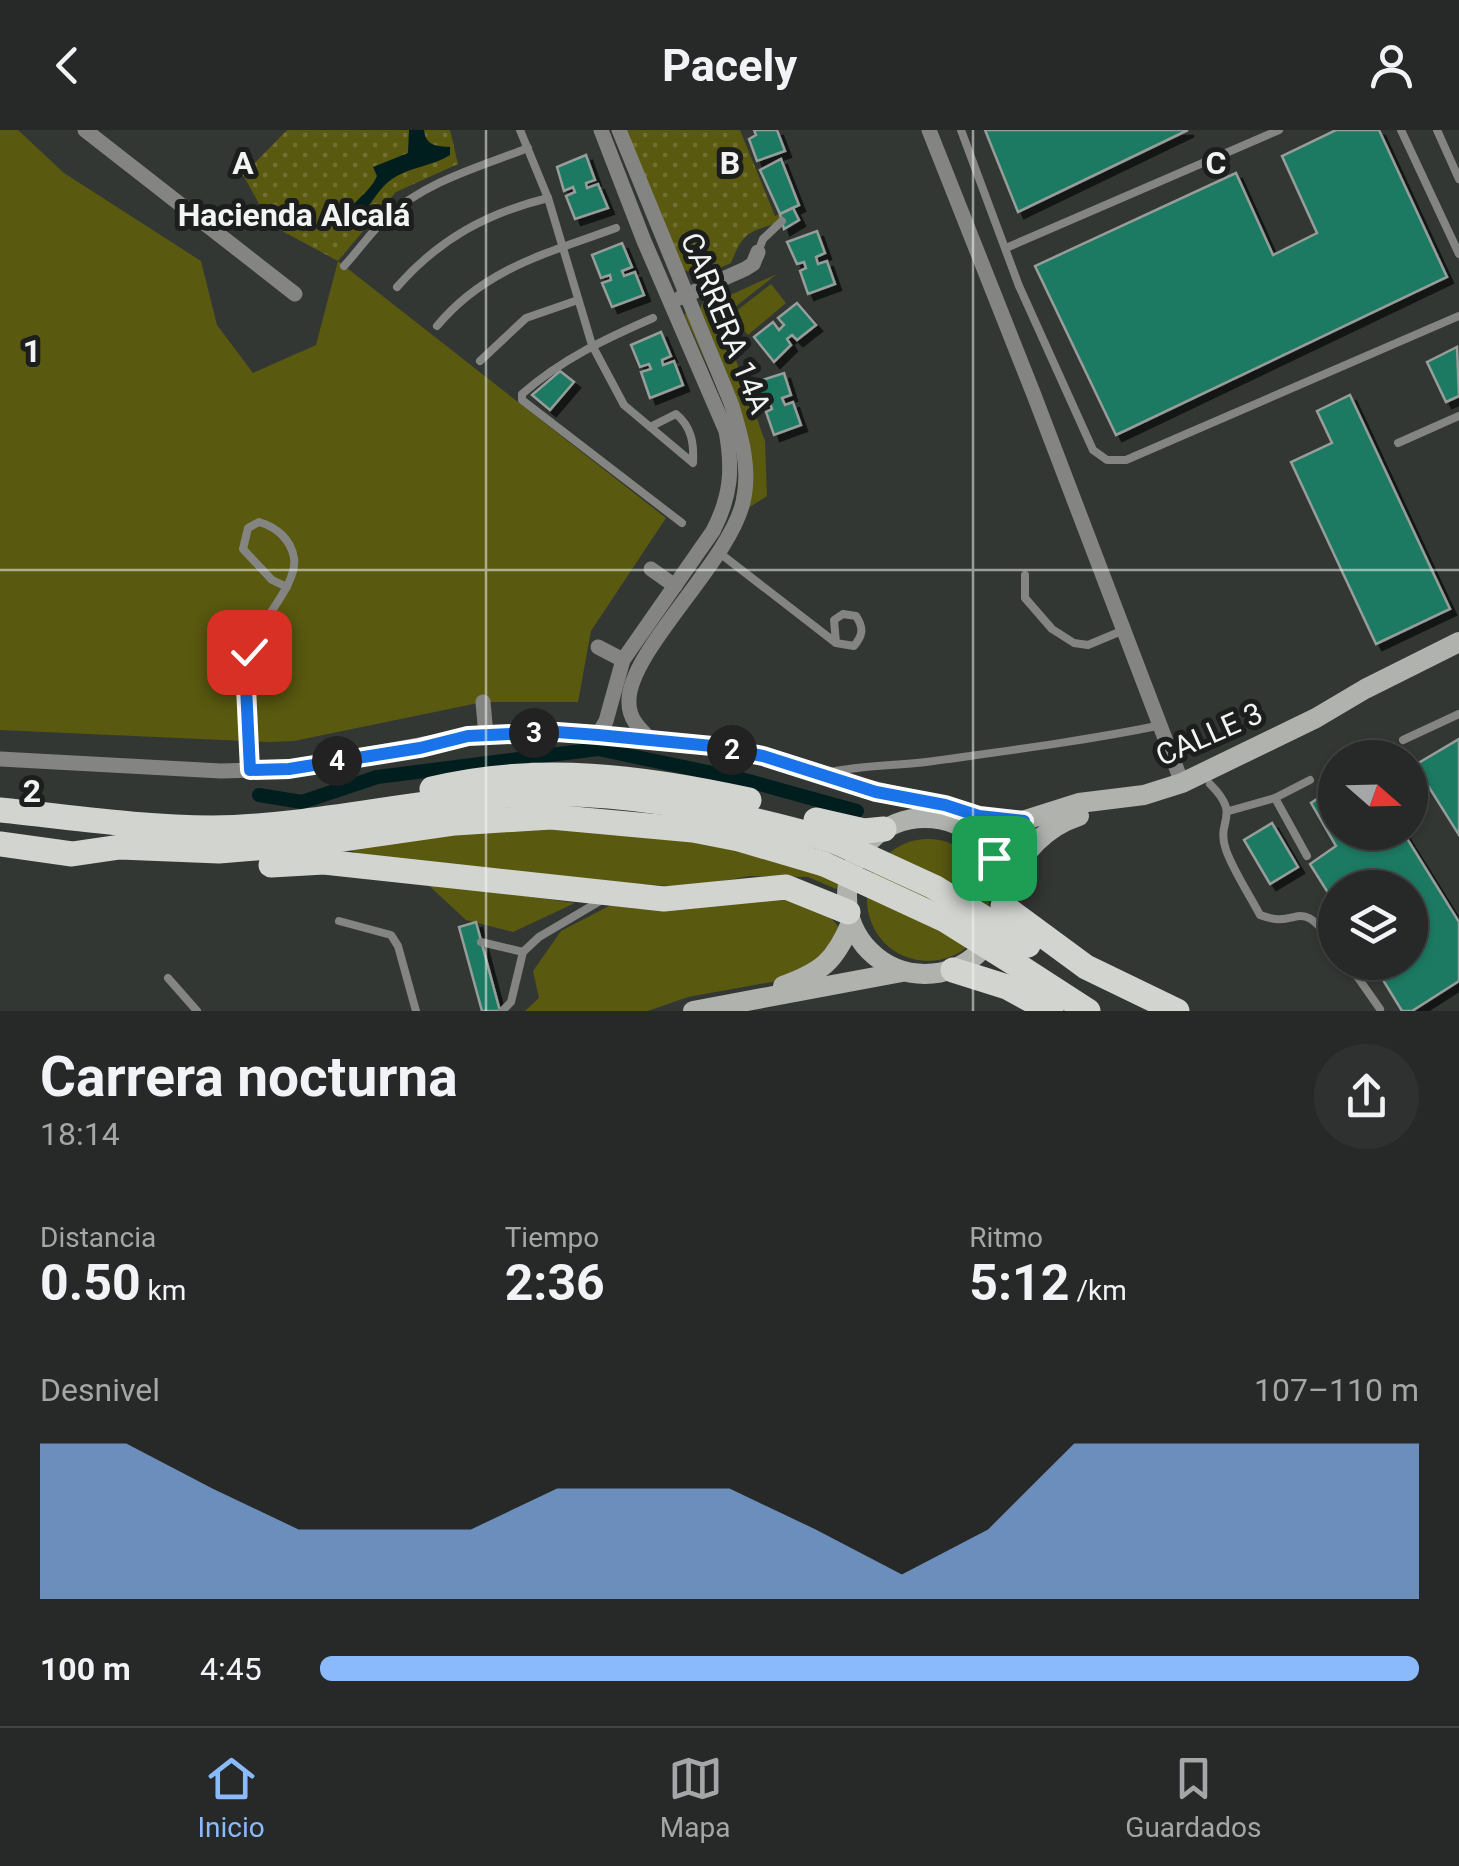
<!DOCTYPE html>
<html lang="es">
<meta charset="utf-8">
<style>
body{margin:0;font-family:Roboto,sans-serif;background:#2e312f;color:#f1f3f6;height:100vh;display:flex;flex-direction:column;font-size:38px;white-space:nowrap}
*{box-sizing:border-box;margin:0}
p{font-size:32px;color:#a4a6a7}
.icon{flex:none;width:55px;height:55px;fill:none;stroke:currentColor;stroke-width:2;stroke-linecap:round;stroke-linejoin:round}
.map{position:relative;height:881px;overflow:hidden}
.panel{display:flex;flex-direction:column;background:#262927;flex:1}
.panel>*{flex:none}
.needle{width:65px;rotate:110deg}
.fabs{position:absolute;left:1318px;top:610px;display:grid;gap:20px}
.fabs a{display:grid;place-items:center;width:110px;height:110px;border-radius:50%;background:#262927;box-shadow:0 2px 8px #0004,0 0 0 2px #424544;font-size:50px}
.pin{position:absolute;display:grid;place-items:center;width:85px;height:85px;color:#fff;margin:-42px;border-radius:20px;box-shadow:0 5px 15px #0006}
.km{position:absolute;width:50px;height:50px;margin:-25px;border-radius:50%;background:#222;color:#fff;font-size:28px;line-height:50px;text-align:center}
.round{display:grid;place-items:center;flex:none;width:105px;height:105px;border-radius:52px;background:#2e312f}
.overview{display:flex;align-items:center;justify-content:space-between;height:170px;padding:0 40px}
h1{font-size:55px;font-weight:700;line-height:75px}
.metrics{display:grid;grid-template-columns:repeat(3,1fr);gap:15px;height:170px;padding:10px 40px}
.metrics div{display:grid;align-content:center}
.metrics b{font-size:50px;font-weight:700}
.metrics small{font-size:28px;font-weight:400}
.metrics p{font-size:28px}
.chart{height:280px;padding:20px 40px}
.chart p{display:flex;justify-content:space-between}
.chart svg{width:100%;height:180px;margin-top:10px;fill:#8abafc;opacity:.7}
ul{padding:0 40px;list-style:none;font-size:32px}
li{display:grid;grid-template-columns:160px 120px 1fr;align-items:center;height:75px}
li i{height:25px;border-radius:12px;background:#8abafc}
header{display:flex;justify-content:space-between;align-items:center;height:130px;padding:0 40px;background:#262927;font-size:45px;font-weight:700}
.menu{display:flex;justify-content:space-around;align-items:center;height:140px;border-top:2px solid #424544;background:#262927;font-size:28px;color:#a4a6a7}
.menu a{display:grid;justify-items:center;gap:5px}
.menu .active{color:#8abafc}
.map>svg:first-child{display:block}
</style>
<header><svg class="icon" aria-label="back" viewBox="0 0 24 24"><path d="M15 5l-7 7 7 7"/></svg>Pacely<svg class="icon" aria-label="person" viewBox="0 0 24 24"><circle cx="12" cy="8" r="4"/><path d="M4 21q1-7 8-7t8 7"/></svg></header>
<div class="map">
<svg width="1459" height="881" viewBox="0 0 1459 881">
<defs>
<pattern id="park-dots" width="8" height="8" patternUnits="userSpaceOnUse" patternTransform="scale(2.5)"><rect width="8" height="8" fill="#5a5910"/><path d="M2 2h.1M6 6h.1" fill="none" stroke="#727133" stroke-width="1.8" stroke-linecap="round"/></pattern>
<filter id="shadow"><feDropShadow dx="6" dy="6" stdDeviation="0" flood-color="#0009"/></filter>
</defs>
<rect width="100%" height="100%" fill="#333734"/>
<!-- green -->
<g fill="#5a5910">
<path d="M 0,0 L 18,0 L 64,43 L 201,131 L 217,195 L 253,243 L 316,215 L 338,131 L 666,388 L 591,501 L 578,572 L 483,572 L 294,611 L 270,612 L 0,600 Z"/>
<path d="M 777,144 L 721,188 L 765,311 L 767,366 L 734,387 L 741,330 L 733,292 L 684,184 L 699,181 L 705,168 L 708,175 Z"/>
<path d="M 771,154 L 786,173 L 748,205 L 731,185 Z"/>
<path d="M 536,695 L 737,716 L 840,749 L 836,759 L 808,747 L 750,746 L 687,757 L 623,753 L 361,725 L 341,716 Z"/>
<circle cx="928" cy="770" r="61"/>
<path d="M 425,752 L 575,773 L 513,802 L 466,790 Z"/>
<path d="M 762,767 C 791,770 819,772 838,796 L 835,813 L 799,847 L 688,867 L 648,881 L 525,881 L 539,868 L 533,841 L 561,801 L 611,775 L 638,779 Z"/>
</g>
<!-- park -->
<g fill="url(#park-dots)">
<path d="M 287,0 L 450,0 L 458,34 L 396,62 L 338,131 L 271,95 L 243,45 Z"/>
<path d="M 613,0 L 740,0 L 775,86 L 780,84 L 782,91 C 750,103 745,98 731,133 L 701,146 L 681,139 Z"/>
</g>
<!-- water -->
<path fill="#001e1e" d="M 409,0 L 424,0 C 426,16 436,16 450,17 L 450,25 C 433,36 409,37 392,49 C 372,63 366,90 344,100 L 339,98 C 345,74 368,67 377,46 L 373,37 L 408,23 Z"/>
<g fill="none" stroke-linecap="round" stroke-linejoin="round">
<!-- canal -->
<path stroke="#001e1e" stroke-width="14" d="M 259,665 L 302,672 L 377,647 L 598,619 L 741,649 L 857,681"/>
</g>
<!-- building -->
<g fill="#1e7962" stroke="#969d9a" stroke-width="2.5" filter="url(#shadow)">
<path d="M 754,0 L 777,0 L 785,21 L 757,31 L 749,9 L 756,5 Z"/>
<path d="M 985,0 L 1188,0 L 1018,82 Z"/>
<path d="M 1336,0 L 1379,0 L 1447,147 L 1116,305 L 1035,136 L 1236,43 L 1273,125 L 1317,103 L 1282,26 Z"/>
<path d="M 586,25 L 595,50 L 586,53 L 587,58 L 598,54 L 608,78 L 575,89 L 566,66 L 575,62 L 573,57 L 564,61 L 557,37 Z"/>
<path d="M 781,29 L 799,75 L 780,84 L 760,40 Z"/>
<path d="M 793,78 L 799,90 L 784,99 L 780,84 Z"/>
<path d="M 817,101 L 825,123 L 816,127 L 818,134 L 827,131 L 835,154 L 808,164 L 800,141 L 806,138 L 804,132 L 797,134 L 787,112 Z"/>
<path d="M 622,113 L 632,137 L 622,141 L 624,146 L 635,142 L 644,165 L 612,177 L 602,153 L 611,150 L 610,145 L 601,148 L 592,125 Z"/>
<path d="M 797,173 L 816,195 L 797,210 L 792,205 L 787,209 L 791,215 L 774,232 L 754,207 L 773,192 L 779,200 L 784,195 L 778,188 Z"/>
<path d="M 661,202 L 671,226 L 662,230 L 663,235 L 674,231 L 683,255 L 650,268 L 641,242 L 651,239 L 649,234 L 640,237 L 631,215 Z"/>
<path d="M 1457,217 L 1459,266 L 1446,272 L 1427,232 Z"/>
<path d="M 560,241 L 574,252 L 550,280 L 532,265 Z"/>
<path d="M 784,243 L 791,265 L 782,268 L 785,275 L 793,272 L 801,295 L 774,305 L 766,282 L 772,279 L 770,273 L 763,275 L 753,253 Z"/>
<path d="M 1350,265 L 1450,479 L 1376,514 L 1291,332 L 1332,313 L 1317,281 Z"/>
<path d="M 1459,609 L 1459,705 L 1415,635 Z"/>
<path d="M 1335,657 L 1335,702 L 1403,702 L 1459,792 L 1459,851 L 1412,881 L 1402,881 L 1372,832 L 1410,832 L 1410,758 L 1335,758 L 1335,774 L 1310,734 L 1336,716 L 1311,673 Z"/>
<path d="M 1272,693 L 1298,737 L 1270,754 L 1244,710 Z"/>
<path d="M 476,792 L 500,881 L 482,881 L 459,797 Z"/>
</g>
<g fill="none" stroke-linecap="round" stroke-linejoin="round">
<!-- lane -->
<g stroke="#848583" stroke-width="8">
<path d="M 520,0 L 548,68 L 592,215 L 624,275 L 693,333 C 694,314 692,297 676,284 L 650,297"/>
<path d="M 961,0 L 1019,156 L 1093,320 L 1107,330 L 1126,330 L 1459,186"/>
<path d="M 1401,0 L 1459,124"/>
<path d="M 1437,0 L 1459,49"/>
<path d="M 1006,118 L 1279,0"/>
<path d="M 758,122 L 763,109 L 782,91"/>
<path d="M 344,136 C 358,121 371,102 386,88 C 426,51 479,37 528,18"/>
<path d="M 397,157 C 439,109 487,83 548,68"/>
<path d="M 653,188 C 605,209 562,229 522,264 L 522,270 L 682,393"/>
<path d="M 437,196 C 485,138 548,123 616,98"/>
<path d="M 480,231 L 526,188 L 578,170"/>
<path d="M 1398,313 L 1459,286"/>
<path d="M 717,421 L 836,513 L 854,516 C 863,505 864,498 856,486 L 843,484 L 834,490 L 836,513"/>
<path d="M 1025,445 L 1025,468 L 1052,499 L 1074,513 L 1088,515 L 1124,500"/>
<path d="M 1403,610 L 1459,584"/>
<path d="M 250,640 C 255,600 237,557 251,517 C 260,491 298,454 294,428 C 291,409 276,397 259,392 L 248,398 L 243,419 L 272,450 L 287,457"/>
<path d="M 826,643 C 859,635 892,636 926,632 C 1005,621 1084,611 1162,595"/>
<path d="M 1210,654 C 1243,687 1215,689 1226,720 C 1234,742 1249,764 1260,785 C 1301,801 1297,762 1335,816"/>
<path d="M 1275,668 L 1307,726"/>
<path d="M 1229,681 L 1275,668 L 1310,650"/>
<path d="M 339,791 L 391,805 L 398,816 L 416,881"/>
<path d="M 481,812 L 523,822 L 539,807 L 600,771"/>
<path d="M 1347,832 L 1380,879"/>
<path d="M 168,848 L 197,881"/>
<path d="M 502,881 L 511,872 L 523,822"/>
</g>
<!-- street -->
<g stroke="#848583" stroke-width="15">
<path d="M 85,0 L 295,164"/>
<path d="M 619,0 L 731,273 C 741,305 751,339 743,372 C 729,433 626,523 629,573 C 629,590 641,600 652,611"/>
<path d="M 929,0 L 1034,265 L 1182,653"/>
<path d="M 680,168 L 745,139 L 753,134 L 758,122"/>
<path d="M 651,439 L 675,456"/>
<path d="M 598,517 L 623,530"/>
<path d="M 483,572 L 486,605"/>
<path d="M 598,605 L 606,591 L 623,530 L 713,401 C 731,366 733,339 726,301 L 644,111 L 601,0"/>
<path d="M 0,629 L 221,641 L 289,639 L 468,606 L 557,602 L 712,616 L 763,626 L 817,645 L 945,675 L 979,687 L 1016,690"/>
</g>
<!-- secondary -->
<g stroke="#b0b2ae" stroke-width="20">
<circle cx="925" cy="766" r="78"/>
<path d="M 968,700 L 994,700 L 1079,673 L 1144,665 L 1182,653 L 1316,588 L 1365,559 L 1459,512"/>
<path d="M 1004,764 C 1018,728 1042,698 1079,686"/>
<path d="M 783,856 C 822,842 835,831 851,793"/>
<path d="M 693,881 L 902,842"/>
</g>
<!-- primary -->
<g stroke="#d2d4d0" stroke-width="25">
<path d="M 432,659 C 538,633 644,647 749,670"/>
<path d="M 0,680 C 70,687 141,698 212,698 C 308,697 402,673 498,666 C 613,656 724,680 834,711"/>
<path d="M 816,690 L 864,701 L 884,699"/>
<path d="M 0,714 L 72,724 L 120,717 L 219,721 L 316,713 L 455,693 L 551,687 L 693,700 L 739,709 L 824,734"/>
<path d="M 271,735 L 324,732 L 664,769 L 786,757 L 848,782"/>
<path d="M 1003,776 L 1086,837 L 1177,881"/>
<path d="M 1020,837 L 1088,881"/>
<path d="M 953,840 L 1007,857 L 1051,881"/>
</g>
<!-- primary-bridge -->
<g stroke="#d2d4d0" stroke-width="25">
<path d="M 834,711 L 934,757 L 1028,815"/>
<path d="M 824,734 L 945,790 L 1020,837"/>
</g>
</g>
<g fill="none" stroke-linecap="round" stroke-linejoin="round">
<!-- route casing -->
<g stroke="#fff" stroke-width="20">
<path id="route" d="M 249,522 L 246,557 L 250,640 L 289,639 L 420,618 L 468,606 L 557,602 L 598,605 L 712,616 L 763,626 L 876,662 L 945,675 L 979,686 L 1024,691 L 994,700 L 968,700 L 994,728"/>
</g>
<!-- route -->
<use href="#route" stroke="#1a73e8" stroke-width="12"/>
</g>
<!-- grid -->
<path fill="none" stroke="#f1f4f2" stroke-width="2.5" stroke-opacity="0.55" d="M 486,0 L 486,881M 973,0 L 973,881M 0,440 L 1459,440"/>
<g text-anchor="middle" dominant-baseline="central" stroke-width="10" stroke-linejoin="round" paint-order="stroke">
<!-- street labels -->
<g font-size="30" fill="#f1f4f2" stroke="#1c1e1d">
<text transform="translate(726 193) rotate(68)">CARRERA 14A</text>
<text transform="translate(1209 604) rotate(-24)">CALLE 3</text>
</g>
<!-- neighbourhood labels -->
<g font-size="32" font-weight="bold" fill="#f1f4f2" stroke="#1c1e1d">
<text x="294" y="85">Hacienda Alcalá</text>
</g>
</g>
<g font-size="32" text-anchor="middle" font-weight="bold" fill="#f1f4f2" stroke="#1c1e1d" stroke-width="10" stroke-linejoin="round" paint-order="stroke">
<text x="243" y="44">A</text>
<text x="730" y="44">B</text>
<text x="1216" y="44">C</text>
<text x="32" y="232">1</text>
<text x="32" y="672">2</text>
</g>
</svg>
<div class="fabs">
<a><svg class="needle" viewBox="-14 -14 28 28"><path d="M0-13l5 13h-10z" fill="#e53935"/><path d="M0 13l5-13h-10z" fill="#a4a6a7"/></svg></a>
<a><svg class="icon" aria-label="layers" viewBox="0 0 24 24"><path d="M12 4l9 5-9 5-9-5zM3 14l9 5 9-5"/></svg></a>
</div>
<div class="pin" style="left:994px;top:728px;background:#1e9e55"><svg class="icon" aria-label="arrive" viewBox="0 0 24 24"><path d="M6 21V4h12l-3 4 3 4H6"/></svg></div>
<div class="pin" style="left:249px;top:522px;background:#d93025"><svg class="icon" aria-label="check" viewBox="0 0 24 24"><path d="M5 12l5 5 9-10"/></svg></div>
<b class="km" style="left:732px;top:620px">2</b>
<b class="km" style="left:534px;top:603px">3</b>
<b class="km" style="left:337px;top:631px">4</b>
</div>
<section class="panel">
<div class="overview"><div><h1>Carrera nocturna</h1><p>18:14</p></div><a class="round"><svg class="icon" aria-label="share" viewBox="0 0 24 24"><path d="M12 15V3M7 8l5-5 5 5M5 13v7h14v-7"/></svg></a></div>
<div class="metrics">
<div><p>Distancia</p><b>0.50<small> km</small></b></div>
<div><p>Tiempo</p><b>2:36</b></div>
<div><p>Ritmo</p><b>5:12<small> /km</small></b></div>
</div>
<div class="chart"><p><span>Desnivel</span>107–110 m</p>
<svg viewBox="0 0 160 44" preserveAspectRatio="none"><path d="M0 44V6L10 6L20 17L30 27L40 27L50 27L60 17L70 17L80 17L90 27L100 38L110 27L120 6L130 6L140 6L150 6L160 6V44z"/></svg>
</div>
<ul>
<li><b>100 m</b>4:45<i style="width:100%"></i></li>
</ul>
</section>
<nav class="menu">
<a class="active"><svg class="icon" aria-label="home" viewBox="0 0 24 24"><path d="M3 11l9-7 9 7M6 9v11h12V9"/></svg>Inicio</a>
<a><svg class="icon" aria-label="map" viewBox="0 0 24 24"><path d="M3 6l6-2 6 2 6-2v14l-6 2-6-2-6 2zM9 4v14M15 6v14"/></svg>Mapa</a>
<a><svg class="icon" aria-label="saved" viewBox="0 0 24 24"><path d="M7 4h10v16l-5-4-5 4z"/></svg>Guardados</a>
</nav>
